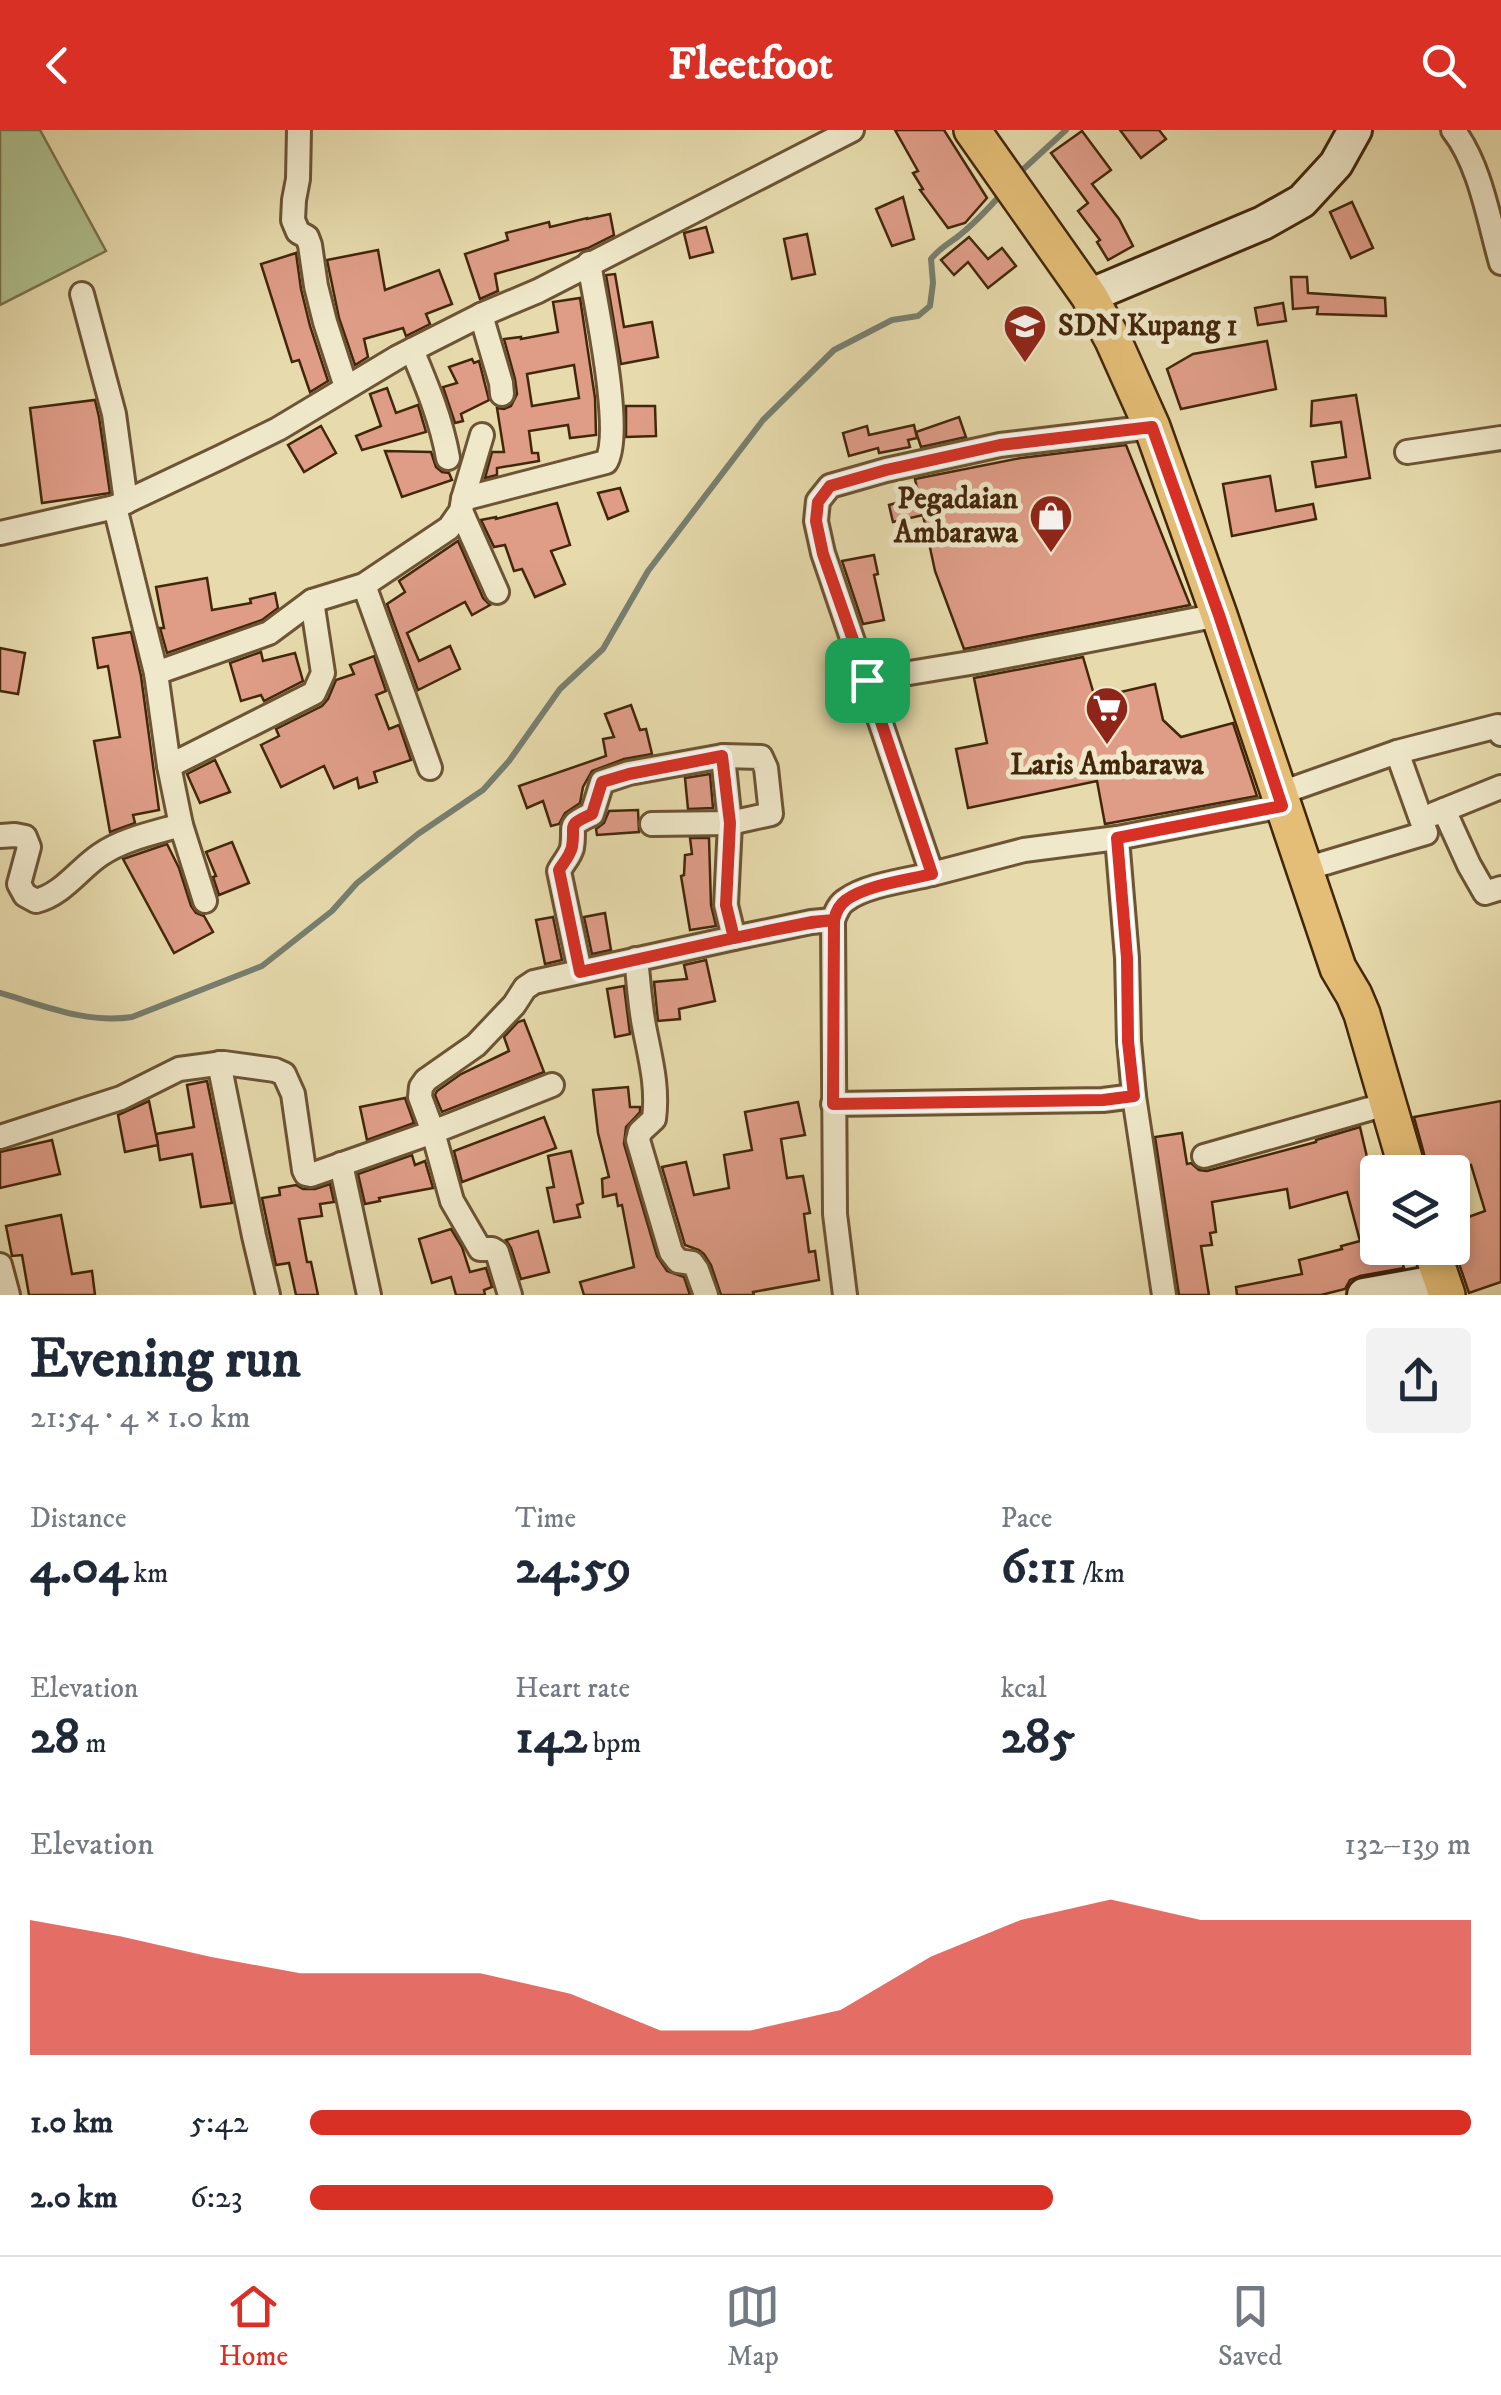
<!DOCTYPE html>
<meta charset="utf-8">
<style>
body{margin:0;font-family:"IM FELL DW Pica",serif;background:#f2f2f3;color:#1f2937;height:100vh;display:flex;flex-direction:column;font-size:38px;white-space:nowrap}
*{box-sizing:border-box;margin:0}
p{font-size:32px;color:#747a83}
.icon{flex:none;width:55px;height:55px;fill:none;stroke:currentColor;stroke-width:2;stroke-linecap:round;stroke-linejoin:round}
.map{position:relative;height:1165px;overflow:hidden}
.side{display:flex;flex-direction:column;background:#fff;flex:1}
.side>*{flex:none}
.fabs{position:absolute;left:1360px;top:1025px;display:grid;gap:20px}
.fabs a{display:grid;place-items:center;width:110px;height:110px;border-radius:10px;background:#fff;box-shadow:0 5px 15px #0003;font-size:50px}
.pin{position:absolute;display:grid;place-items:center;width:85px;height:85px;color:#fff;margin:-42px;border-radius:20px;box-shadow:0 5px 15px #0006}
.round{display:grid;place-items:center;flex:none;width:105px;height:105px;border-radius:10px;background:#f2f2f3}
.headline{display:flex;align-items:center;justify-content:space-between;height:170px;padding:0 30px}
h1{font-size:55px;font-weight:700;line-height:75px}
.metrics{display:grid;grid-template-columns:repeat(3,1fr);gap:15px;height:170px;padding:10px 30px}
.metrics div{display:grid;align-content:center}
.metrics b{font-size:50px;font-weight:700}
.metrics small{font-size:28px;font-weight:400}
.metrics p{font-size:28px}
.chart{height:280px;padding:20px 30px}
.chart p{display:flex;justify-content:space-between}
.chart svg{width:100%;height:180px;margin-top:10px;fill:#d93025;opacity:.7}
ul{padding:0 30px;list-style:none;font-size:32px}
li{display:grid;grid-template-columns:160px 120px 1fr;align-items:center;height:75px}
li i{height:25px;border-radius:12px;background:#d93025}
header{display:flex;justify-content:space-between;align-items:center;height:130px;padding:0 30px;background:#d93025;color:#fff;font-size:45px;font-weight:700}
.menu{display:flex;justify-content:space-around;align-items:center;height:140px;border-top:2px solid #e0e1e3;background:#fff;font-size:28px;color:#747a83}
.menu a{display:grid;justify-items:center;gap:5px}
.menu .selected{color:#d93025}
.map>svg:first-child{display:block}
</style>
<header><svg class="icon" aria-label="back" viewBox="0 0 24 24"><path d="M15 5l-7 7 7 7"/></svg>Fleetfoot<svg class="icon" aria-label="search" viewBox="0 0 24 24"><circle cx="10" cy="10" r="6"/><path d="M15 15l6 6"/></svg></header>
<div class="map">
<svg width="1501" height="1165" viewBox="0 0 1501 1165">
<rect width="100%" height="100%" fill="#e7dbad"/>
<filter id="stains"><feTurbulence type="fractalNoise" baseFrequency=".002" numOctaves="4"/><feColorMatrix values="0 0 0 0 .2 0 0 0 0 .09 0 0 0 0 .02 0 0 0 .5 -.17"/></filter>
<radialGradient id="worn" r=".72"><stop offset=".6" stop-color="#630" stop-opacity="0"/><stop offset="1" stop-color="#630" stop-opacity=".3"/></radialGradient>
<!-- green -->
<path fill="#afc18f" stroke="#79744d" stroke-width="2.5" d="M 0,0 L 40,0 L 106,121 L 0,175 Z"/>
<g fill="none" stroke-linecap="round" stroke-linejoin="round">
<!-- stream -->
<g stroke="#777f70" stroke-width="6">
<path d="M 1018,44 L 1066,0"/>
<path d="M 0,863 C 43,875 86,894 132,887 L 262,836 L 332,781 L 357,753 L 418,704 L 483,660 L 509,631 L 560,559 L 603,519 L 648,441 L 763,290 L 834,220 L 892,190 L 918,186 L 930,176 L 933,153 L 931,129 C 939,119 946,115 956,108 C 973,95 989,78 1003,62"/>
</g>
</g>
<!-- building -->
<g fill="#df9d88" stroke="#43270b" stroke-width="2.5" fill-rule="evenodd">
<path d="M 895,0 L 944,0 L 987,68 L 965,93 L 948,98 L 920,60 L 923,59 L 913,43 L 918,41 Z"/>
<path d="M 1120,0 L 1159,0 L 1166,9 L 1141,28 Z"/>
<path d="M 1082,1 L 1111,40 L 1092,54 L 1119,89 L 1133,116 L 1108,130 L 1097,112 L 1100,110 L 1078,81 L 1088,73 L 1051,23 Z"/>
<path d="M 903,67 L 914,109 L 892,116 L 876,79 Z"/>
<path d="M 1352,72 L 1373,118 L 1351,128 L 1330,82 Z"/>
<path d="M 610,84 L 614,105 L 588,118 L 495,144 L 498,161 L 480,169 L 465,124 L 508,110 L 506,103 L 549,92 L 550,97 L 587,88 L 587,89 Z"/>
<path d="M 706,97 L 713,122 L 690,128 L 684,103 Z"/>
<path d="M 807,104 L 815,144 L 792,149 L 784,109 Z"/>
<path d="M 969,107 L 988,129 L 1002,118 L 1016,136 L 988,158 L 968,132 L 954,145 L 941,130 Z"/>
<path d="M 378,120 L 385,160 L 439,140 L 452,174 L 426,184 L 430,194 L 406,206 L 403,198 L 364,209 L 368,227 L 355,235 L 339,188 L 327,130 Z"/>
<path d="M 296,123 L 301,159 L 310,196 L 328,251 L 310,262 L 299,230 L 292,232 L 261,134 Z"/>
<path d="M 615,144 L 624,197 L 652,192 L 658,227 L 621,234 L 606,145 Z"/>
<path d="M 1291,147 L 1307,147 L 1308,163 L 1385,168 L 1386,186 L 1317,184 L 1318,177 L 1293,179 Z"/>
<path d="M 580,168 L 595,268 L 596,305 L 570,308 L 568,295 L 529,301 L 532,323 L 538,323 L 539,331 L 497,338 L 497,345 L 485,348 L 492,322 L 504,322 L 497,278 L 504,279 L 511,276 L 517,264 L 515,249 L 504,209 L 521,207 L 521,209 L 558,202 L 553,172 ZM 574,235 L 579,268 L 532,276 L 527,244 Z"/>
<path d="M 1283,173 L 1286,191 L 1258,195 L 1255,178 Z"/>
<path d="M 1267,211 L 1276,259 L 1181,279 L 1167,239 L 1193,224 Z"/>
<path d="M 472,229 L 474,233 L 479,231 L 489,270 L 461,284 L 463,291 L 455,293 L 443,257 L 457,253 L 449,237 Z"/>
<path d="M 387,258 L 396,283 L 418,275 L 426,302 L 362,320 L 356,306 L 381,296 L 370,264 Z"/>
<path d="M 1356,265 L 1370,348 L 1316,357 L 1312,332 L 1346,327 L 1341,292 L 1311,296 L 1312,271 Z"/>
<path d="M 95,270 L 99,287 L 110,363 L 42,373 L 30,278 Z"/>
<path d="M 626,276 L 655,276 L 656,306 L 626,307 Z"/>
<path d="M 959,287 L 966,307 L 921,317 L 916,302 Z"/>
<path d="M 914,295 L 917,308 L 908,310 L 910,317 L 879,323 L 878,318 L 849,326 L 843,303 L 867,296 L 869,305 Z"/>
<path d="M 321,296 L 336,323 L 304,342 L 288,315 Z"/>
<path d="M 1126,315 L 1190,475 L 964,519 L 935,441 L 923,385 L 893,392 L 889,375 L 919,367 L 915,349 L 1021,328 Z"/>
<path d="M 385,321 L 431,322 L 436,337 L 442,342 L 449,343 L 452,350 L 402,367 Z"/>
<path d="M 1270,346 L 1276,381 L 1313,374 L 1316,389 L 1232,406 L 1223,354 Z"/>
<path d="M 620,358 L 628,381 L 608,389 L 598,363 Z"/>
<path d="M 557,373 L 570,415 L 551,421 L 565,454 L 535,467 L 522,439 L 514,441 L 505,415 L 494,417 L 481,390 L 496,387 L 496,389 Z"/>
<path d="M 458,411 L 483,468 L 490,475 L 472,485 L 465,472 L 407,503 L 419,531 L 450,516 L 460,539 L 418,560 L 387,474 L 405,462 L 399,451 Z"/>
<path d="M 874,425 L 878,444 L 874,445 L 884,490 L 863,494 L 842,431 Z"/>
<path d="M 207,448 L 212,480 L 251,473 L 250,469 L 275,463 L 278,478 L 262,490 L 167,523 L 160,498 L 164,498 L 156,457 Z"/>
<path d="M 131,502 L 141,546 L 159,680 L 133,685 L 135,693 L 110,702 L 94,611 L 120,607 L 108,536 L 98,538 L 93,508 Z"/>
<path d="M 0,518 L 25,523 L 18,564 L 0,561 Z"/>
<path d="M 261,522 L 263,531 L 295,523 L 303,551 L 264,571 L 261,565 L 241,571 L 230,533 Z"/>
<path d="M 374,526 L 386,561 L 376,565 L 389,599 L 399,595 L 411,630 L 374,642 L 377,652 L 359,658 L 357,648 L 334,658 L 324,636 L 281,657 L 261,615 L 279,606 L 276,599 L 322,576 L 328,569 L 336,550 L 354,544 L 350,535 Z"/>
<path d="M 1083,527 L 1095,568 L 1155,554 L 1163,590 L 1181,607 L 1233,593 L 1257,666 L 1105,694 L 1097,651 L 968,678 L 956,619 L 987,613 L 974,548 Z"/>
<path d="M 631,575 L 640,600 L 646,599 L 652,624 L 624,629 L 592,641 L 583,657 L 580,673 L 565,683 L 559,694 L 551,696 L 543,671 L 527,678 L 519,656 L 606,626 L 603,609 L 614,607 L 605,584 Z"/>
<path d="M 215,630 L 230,662 L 200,673 L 187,644 Z"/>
<path d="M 710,644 L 713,678 L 688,679 L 685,648 Z"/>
<path d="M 638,680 L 639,702 L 597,705 L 596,699 L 604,693 L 609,681 Z"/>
<path d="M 690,708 L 709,708 L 711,775 L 716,796 L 690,800 L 681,746 L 684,745 L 685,725 L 692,724 Z"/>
<path d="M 232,712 L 249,753 L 219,765 L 213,747 L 216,746 L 206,722 Z"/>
<path d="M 167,714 L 179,738 L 191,776 L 196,783 L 204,786 L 213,802 L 174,823 L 123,729 Z"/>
<path d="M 605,783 L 611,820 L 592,824 L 584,787 Z"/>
<path d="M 553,787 L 562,830 L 545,834 L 536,790 Z"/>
<path d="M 706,830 L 715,871 L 679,879 L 680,889 L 658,891 L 654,852 L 687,849 L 684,835 Z"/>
<path d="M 624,856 L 630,904 L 615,907 L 607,859 Z"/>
<path d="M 524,890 L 544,942 L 442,982 L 435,965 L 437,961 L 461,944 L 509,921 L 504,907 L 518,892 Z"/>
<path d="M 207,951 L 232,1073 L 201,1077 L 192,1024 L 160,1030 L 156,1004 L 194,997 L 187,955 Z"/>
<path d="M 628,957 L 630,977 L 640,977 L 640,982 L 626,997 L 624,1014 L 657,1126 L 667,1141 L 684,1147 L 690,1165 L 584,1165 L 580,1152 L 634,1137 L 622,1075 L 618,1076 L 616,1064 L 603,1067 L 602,1049 L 609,1047 L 598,1003 L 593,960 Z"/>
<path d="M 405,968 L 414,993 L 367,1010 L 360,977 Z"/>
<path d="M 149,971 L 158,1015 L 125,1022 L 118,985 Z"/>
<path d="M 1501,971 L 1501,1152 L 1469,1163 L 1452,1113 L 1452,1093 L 1485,1081 L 1471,1035 L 1429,1042 L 1414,987 Z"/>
<path d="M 798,972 L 805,1005 L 781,1009 L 787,1048 L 803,1046 L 810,1083 L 804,1084 L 809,1122 L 815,1121 L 819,1150 L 753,1162 L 754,1165 L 721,1165 L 711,1135 L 704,1124 L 699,1120 L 685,1115 L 662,1037 L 686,1032 L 694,1065 L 729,1058 L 724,1025 L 752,1020 L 745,982 Z"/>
<path d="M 544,987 L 556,1018 L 462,1052 L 454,1021 Z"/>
<path d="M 1360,997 L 1370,1040 L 1373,1039 L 1378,1056 L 1378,1118 L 1398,1118 L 1404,1138 L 1360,1146 L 1350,1150 L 1345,1159 L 1321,1165 L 1237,1165 L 1236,1157 L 1302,1144 L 1299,1130 L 1342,1119 L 1341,1116 L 1360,1111 L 1347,1062 L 1290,1078 L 1287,1059 L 1212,1072 L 1216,1102 L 1210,1103 L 1212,1115 L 1201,1116 L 1209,1165 L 1179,1165 L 1155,1007 L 1182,1003 L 1187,1034 L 1191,1033 L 1199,1040 L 1207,1041 L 1316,1012 L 1316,1010 Z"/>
<path d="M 52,1010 L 60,1044 L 0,1058 L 0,1022 Z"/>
<path d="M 571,1021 L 583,1073 L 577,1075 L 580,1087 L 554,1092 L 547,1058 L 554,1057 L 548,1026 Z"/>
<path d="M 412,1025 L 415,1035 L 425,1031 L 433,1058 L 379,1068 L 380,1071 L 365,1074 L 358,1044 Z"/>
<path d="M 330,1054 L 334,1072 L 320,1074 L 322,1086 L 299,1089 L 307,1132 L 311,1132 L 318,1165 L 296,1165 L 289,1133 L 276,1135 L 262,1068 L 280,1065 L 279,1058 L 296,1055 L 303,1059 L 315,1059 Z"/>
<path d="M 61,1085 L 72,1144 L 92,1141 L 95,1165 L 29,1165 L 22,1125 L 12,1126 L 6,1096 Z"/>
<path d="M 451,1099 L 462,1117 L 470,1142 L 486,1138 L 492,1157 L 484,1160 L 485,1165 L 456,1165 L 451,1147 L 432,1153 L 419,1109 Z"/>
<path d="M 538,1101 L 549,1142 L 521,1149 L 511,1118 L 506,1110 Z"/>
</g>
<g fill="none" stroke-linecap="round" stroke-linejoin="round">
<!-- street casing -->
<g stroke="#6c5434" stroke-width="28">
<g id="street">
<path d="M 299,0 L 298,49 L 294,70 L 293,90 L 298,102 L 307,107 L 310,115 L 316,156 L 325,192 L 346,257"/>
<path d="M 1453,0 C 1480,34 1489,91 1501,133"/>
<path d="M 82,164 L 114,284 L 126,372"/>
<path d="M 481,185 L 501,253 L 502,264"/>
<path d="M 412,220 C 427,256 441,289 448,328"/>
<path d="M 1152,297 L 1000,315 L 886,340 L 830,356 L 818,371 L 816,391 L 823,423 L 932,744 L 1024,720 L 1117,708 L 1282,676"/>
<path d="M 1407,322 L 1501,308"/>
<path d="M 463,369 L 482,305"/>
<path d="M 115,377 L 156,543 L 169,636 L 181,695 L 205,771"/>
<path d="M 461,381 L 497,462"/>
<path d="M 0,403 L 115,377 L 221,327 L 278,299 L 398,227 L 481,185 L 538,161 L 852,0"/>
<path d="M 364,455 L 430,638"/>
<path d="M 156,543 L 269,503 L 312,471 L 364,455 L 449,398 L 461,381 L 463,369 L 606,332 C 624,303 595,171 589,133"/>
<path d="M 867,550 L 976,532 L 1219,485"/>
<path d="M 169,636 L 314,563 L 323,543 L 312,471"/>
<path d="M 1278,664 L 1397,622 L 1498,596 L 1501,604"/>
<path d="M 1444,680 L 1469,735 L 1485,763 L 1501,758"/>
<path d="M 1434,684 L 1501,657"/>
<path d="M 652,694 L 730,693 L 771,684 L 766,638 L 761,627 L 723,626"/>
<path d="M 0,706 L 15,705 L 25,707 L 29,717 L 19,754 L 25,765 L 36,771 C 63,764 78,740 100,725 C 123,709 154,703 181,695"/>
<path d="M 1305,739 L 1426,703 L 1397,622"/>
<path d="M 636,829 C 639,853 640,878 645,901 C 651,931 658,958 654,989 L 640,1002 L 638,1010 L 671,1122 L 678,1131 L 692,1133 L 697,1140 L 706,1165"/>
<path d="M 580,841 L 559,741 C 563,733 570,726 572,718 C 576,694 565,697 592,684 L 602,652 L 629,643 L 723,626 L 730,693 L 726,775 L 734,808"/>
<path d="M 219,933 L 254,1106 L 268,1165"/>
<path d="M 1134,966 L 1164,1165"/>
<path d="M 833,974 L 1103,970 L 1134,966 L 1129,911 L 1127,828 L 1117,708"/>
<path d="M 0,1007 L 121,968 L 179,939 L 224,933 L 275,940 L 284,944 L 293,964 L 304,1040 L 306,1044 L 311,1045 L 433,1002 L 552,955"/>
<path d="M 1204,1026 L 1369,979"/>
<path d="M 341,1034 L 369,1165"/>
<path d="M 0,1135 L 8,1165"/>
<path d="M 510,1165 L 497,1122 L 492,1119 L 480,1119 L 452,1071 L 433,1002 L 420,967 L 421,957 L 426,950 L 476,915 L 514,875 L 525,858 L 534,852 L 734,808 L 811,792 L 833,790"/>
<path d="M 845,1165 L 835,1084 L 833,790 C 836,782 839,774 846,770 C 866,755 908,750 932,744"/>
</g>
</g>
<!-- secondary casing -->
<g stroke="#43270b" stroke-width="38">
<g id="secondary">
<path d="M 1089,166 L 1263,93 L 1302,71 L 1336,34 L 1355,0"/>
<path d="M 1364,1165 L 1425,1154"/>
</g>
</g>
<!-- primary casing -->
<g stroke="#43270b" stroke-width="40">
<g id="primary">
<path d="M 972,0 L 1089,166 L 1113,210 L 1152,297 L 1219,485 L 1338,838 L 1354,865 L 1362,884 L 1408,1042"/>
<path d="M 1431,1118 L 1447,1165"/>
</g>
</g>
<!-- street -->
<use href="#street" stroke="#efe8ca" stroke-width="22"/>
<!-- secondary -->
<use href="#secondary" stroke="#efe8ca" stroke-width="32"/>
<!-- primary -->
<use href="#primary" stroke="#e4be76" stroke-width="35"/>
</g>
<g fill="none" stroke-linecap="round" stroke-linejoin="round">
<!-- route casing -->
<g stroke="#fff" stroke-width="20">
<path id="route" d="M 867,550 L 932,744 C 908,750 866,755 846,770 C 839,775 836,782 834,790 L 811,792 L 734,808 L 580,842 L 559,740 C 563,733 570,726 572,717 C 576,694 565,696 592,684 L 602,652 L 629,644 L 722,626 L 730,693 L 726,775 L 734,808 C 767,802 800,793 834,790 L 833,974 L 1103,970 L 1134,966 L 1128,911 L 1127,828 L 1117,708 L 1282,676 L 1219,485 L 1152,297 L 1000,315 L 886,340 L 830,356 L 818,372 L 816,391 L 823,424 L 867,550"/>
</g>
<!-- route -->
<use href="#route" stroke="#d93025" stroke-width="12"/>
</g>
<!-- icons -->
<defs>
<g id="school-pin" transform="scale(2.25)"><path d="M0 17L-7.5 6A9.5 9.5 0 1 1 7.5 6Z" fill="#8f2418" stroke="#efe8ca"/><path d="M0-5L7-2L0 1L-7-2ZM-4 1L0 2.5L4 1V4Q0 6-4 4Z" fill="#fff"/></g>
<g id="shop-pin" transform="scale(2.25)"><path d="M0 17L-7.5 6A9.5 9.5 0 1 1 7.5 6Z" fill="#8f2418" stroke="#efe8ca"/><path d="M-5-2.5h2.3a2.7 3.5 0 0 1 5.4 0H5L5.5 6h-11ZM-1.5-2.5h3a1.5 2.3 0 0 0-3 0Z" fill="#fff"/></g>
<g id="supermarket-pin" transform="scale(2.25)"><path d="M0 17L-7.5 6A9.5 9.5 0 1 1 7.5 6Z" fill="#8f2418" stroke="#efe8ca"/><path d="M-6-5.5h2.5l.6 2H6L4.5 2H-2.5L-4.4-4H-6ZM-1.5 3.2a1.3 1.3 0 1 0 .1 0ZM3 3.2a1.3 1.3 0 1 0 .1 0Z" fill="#fff"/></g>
</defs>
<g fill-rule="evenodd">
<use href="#school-pin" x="1025" y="196"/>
<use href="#shop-pin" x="1051" y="386"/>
<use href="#supermarket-pin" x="1107" y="578"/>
</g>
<g text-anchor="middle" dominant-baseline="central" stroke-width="10" stroke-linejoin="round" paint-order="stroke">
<!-- poi labels -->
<g font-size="30" font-weight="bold" fill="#43270b" stroke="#efe8ca" text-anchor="start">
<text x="1058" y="196">SDN Kupang 1</text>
<text x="1018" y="369" text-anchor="end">Pegadaian<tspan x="1018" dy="34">Ambarawa</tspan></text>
<text x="1107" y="635" text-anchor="middle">Laris Ambarawa</text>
</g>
</g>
<rect width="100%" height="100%" filter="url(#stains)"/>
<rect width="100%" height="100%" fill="url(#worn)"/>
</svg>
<div class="fabs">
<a><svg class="icon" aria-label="layers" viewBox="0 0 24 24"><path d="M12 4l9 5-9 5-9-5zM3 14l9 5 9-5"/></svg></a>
</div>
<div class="pin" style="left:867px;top:550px;background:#1e9e55"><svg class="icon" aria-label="arrive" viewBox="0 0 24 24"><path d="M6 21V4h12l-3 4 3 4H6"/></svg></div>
</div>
<section class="side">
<div class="headline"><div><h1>Evening run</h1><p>21:54 · 4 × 1.0 km</p></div><a class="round"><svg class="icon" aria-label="share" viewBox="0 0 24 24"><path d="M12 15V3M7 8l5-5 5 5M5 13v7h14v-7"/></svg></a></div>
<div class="metrics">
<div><p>Distance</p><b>4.04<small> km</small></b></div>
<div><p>Time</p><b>24:59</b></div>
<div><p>Pace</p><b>6:11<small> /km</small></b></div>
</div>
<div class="metrics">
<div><p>Elevation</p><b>28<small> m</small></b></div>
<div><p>Heart rate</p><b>142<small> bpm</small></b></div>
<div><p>kcal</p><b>285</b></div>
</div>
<div class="chart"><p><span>Elevation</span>132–139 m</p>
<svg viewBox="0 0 160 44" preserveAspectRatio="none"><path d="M0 44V11L10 15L20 20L30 24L40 24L50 24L60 29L70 38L80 38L90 33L100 20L110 11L120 6L130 11L140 11L150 11L160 11V44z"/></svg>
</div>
<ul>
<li><b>1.0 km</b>5:42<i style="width:100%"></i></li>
<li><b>2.0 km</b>6:23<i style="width:64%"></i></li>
</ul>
</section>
<nav class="menu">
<a class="selected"><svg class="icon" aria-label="home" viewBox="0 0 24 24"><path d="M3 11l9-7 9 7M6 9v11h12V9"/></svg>Home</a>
<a><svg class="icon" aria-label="map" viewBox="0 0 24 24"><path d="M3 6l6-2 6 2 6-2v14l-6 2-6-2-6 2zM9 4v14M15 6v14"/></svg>Map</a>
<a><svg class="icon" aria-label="saved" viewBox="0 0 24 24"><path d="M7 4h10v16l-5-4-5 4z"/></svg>Saved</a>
</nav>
